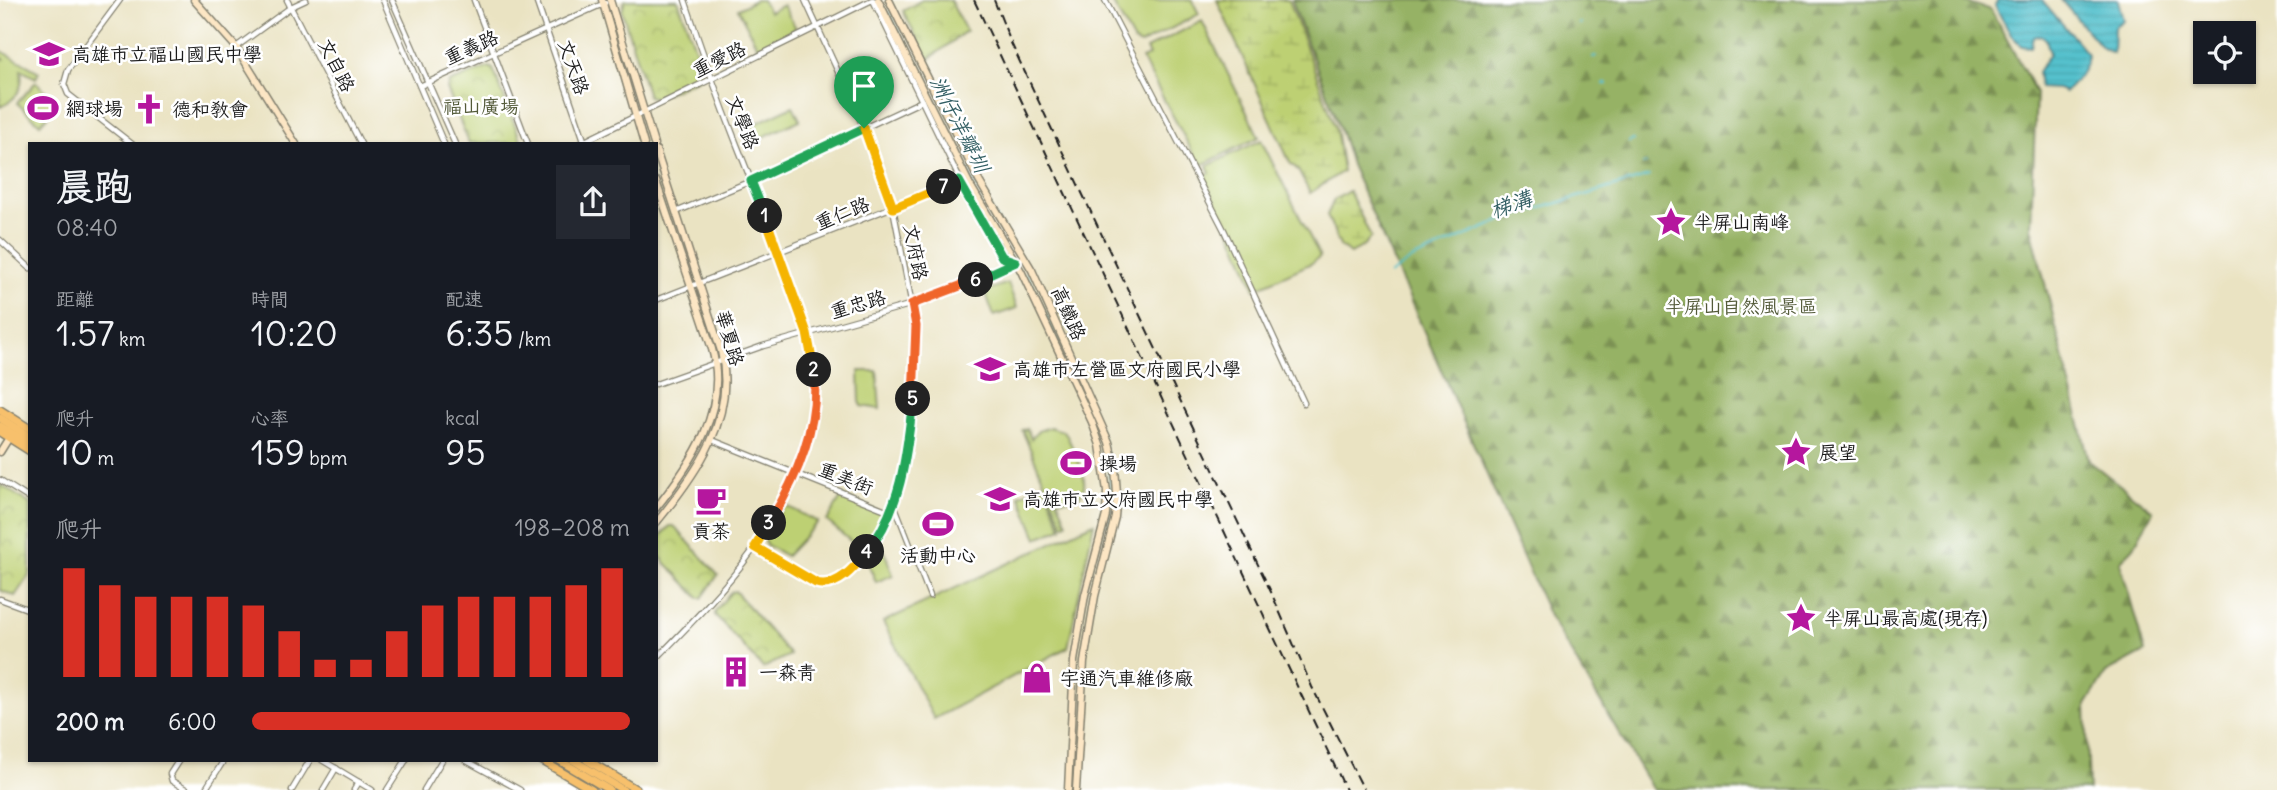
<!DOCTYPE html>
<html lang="zh-TW">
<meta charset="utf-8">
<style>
body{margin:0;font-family:Delius,"LXGW WenKai TC",sans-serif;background:#242831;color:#f1f3f6;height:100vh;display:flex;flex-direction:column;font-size:26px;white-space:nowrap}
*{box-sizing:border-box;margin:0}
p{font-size:23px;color:#9ea1a6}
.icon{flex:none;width:38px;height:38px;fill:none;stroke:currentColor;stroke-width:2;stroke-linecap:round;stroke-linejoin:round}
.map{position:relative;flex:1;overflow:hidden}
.panel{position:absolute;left:28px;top:142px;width:630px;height:620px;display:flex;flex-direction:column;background:#171b24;border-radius:0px;box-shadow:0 2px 5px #0004}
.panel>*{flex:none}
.controls{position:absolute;left:2193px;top:21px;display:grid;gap:14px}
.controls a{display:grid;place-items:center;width:63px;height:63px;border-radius:0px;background:#171b24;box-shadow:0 2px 5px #0004;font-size:35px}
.pin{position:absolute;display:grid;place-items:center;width:60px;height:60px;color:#fff;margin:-72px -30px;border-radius:50% 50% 50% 0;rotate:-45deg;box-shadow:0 0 7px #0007}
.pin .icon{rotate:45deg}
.km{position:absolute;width:35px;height:35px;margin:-18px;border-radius:50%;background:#222;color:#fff;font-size:19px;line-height:35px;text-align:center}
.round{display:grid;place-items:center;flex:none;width:74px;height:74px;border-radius:0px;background:#242831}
.head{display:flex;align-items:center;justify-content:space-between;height:119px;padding:0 28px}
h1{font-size:38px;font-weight:600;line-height:52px}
.figures{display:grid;grid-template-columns:repeat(3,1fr);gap:10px;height:119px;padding:7px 28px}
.figures div{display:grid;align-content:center}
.figures b{font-size:35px;font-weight:600}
.figures small{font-size:19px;font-weight:400}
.figures p{font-size:19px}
.chart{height:196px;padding:14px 28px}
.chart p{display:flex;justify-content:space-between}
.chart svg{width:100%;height:126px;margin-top:7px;stroke:#d93025;stroke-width:6}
ul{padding:0 28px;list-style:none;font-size:23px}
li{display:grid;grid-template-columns:112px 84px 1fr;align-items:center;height:52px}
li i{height:18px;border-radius:9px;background:#d93025}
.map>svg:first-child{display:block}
</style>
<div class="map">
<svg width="2277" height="790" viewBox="0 0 2277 790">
<defs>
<pattern id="forest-firs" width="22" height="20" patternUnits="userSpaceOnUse" patternTransform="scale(1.75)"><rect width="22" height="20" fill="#96b265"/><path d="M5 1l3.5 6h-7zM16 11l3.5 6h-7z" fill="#7a9052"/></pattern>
<pattern id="wetland-marsh" width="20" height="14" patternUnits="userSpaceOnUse" patternTransform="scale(1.75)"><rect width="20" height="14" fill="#bdd073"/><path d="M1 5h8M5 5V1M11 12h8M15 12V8" fill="none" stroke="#a2b263"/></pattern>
<pattern id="park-crowns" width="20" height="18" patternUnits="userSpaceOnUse" patternTransform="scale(1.75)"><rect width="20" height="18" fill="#bdd073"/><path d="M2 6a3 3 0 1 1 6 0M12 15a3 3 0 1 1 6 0" fill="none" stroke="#a2b263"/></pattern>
<pattern id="water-rules" width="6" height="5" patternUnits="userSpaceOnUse" patternTransform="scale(1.75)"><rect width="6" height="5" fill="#54c1cd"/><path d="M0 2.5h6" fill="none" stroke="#49a5af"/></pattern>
</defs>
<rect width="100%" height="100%" fill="#fff"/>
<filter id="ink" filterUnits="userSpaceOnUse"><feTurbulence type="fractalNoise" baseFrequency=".0143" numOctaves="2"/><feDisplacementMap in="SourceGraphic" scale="14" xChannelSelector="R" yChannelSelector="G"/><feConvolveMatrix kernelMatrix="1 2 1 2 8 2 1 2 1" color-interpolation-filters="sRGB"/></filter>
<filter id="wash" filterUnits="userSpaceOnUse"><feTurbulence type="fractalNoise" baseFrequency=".00686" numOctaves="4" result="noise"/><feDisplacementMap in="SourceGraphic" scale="28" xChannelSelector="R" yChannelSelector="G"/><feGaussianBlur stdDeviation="1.57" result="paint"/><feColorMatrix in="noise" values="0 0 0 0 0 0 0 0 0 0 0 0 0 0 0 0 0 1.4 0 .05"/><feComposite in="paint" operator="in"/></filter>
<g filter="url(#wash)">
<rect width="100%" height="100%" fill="#eae3c2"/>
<!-- grass -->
<g fill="#bdd073" stroke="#6c7648" stroke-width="2">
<path d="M 755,0 L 762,0 L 769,12 L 783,5 L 796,28 L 758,48 L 738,9 Z"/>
<path d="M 1111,0 L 1192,0 L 1199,14 L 1140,45 L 1134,42 Z"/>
<path d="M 1202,21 L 1259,137 L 1200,166 L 1142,59 L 1149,56 L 1146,49 Z"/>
<path d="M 0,50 L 39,72 L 36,78 L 21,70 C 24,88 16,100 0,107 L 0,60 L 4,59 L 0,57 Z"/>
<path d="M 36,82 L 59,104 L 40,124 L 17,103 Z"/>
<path d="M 793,106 L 800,120 L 750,143 L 744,129 Z"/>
<path d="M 1261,140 L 1320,257 L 1312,263 L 1255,289 L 1236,242 L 1203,177 L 1210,173 L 1207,166 Z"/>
<path d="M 1008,283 L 1017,308 L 994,316 L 985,291 Z"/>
<path d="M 859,371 L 877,371 L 880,409 L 862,406 L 860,402 Z"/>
<path d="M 1050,427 L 1063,431 L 1067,436 C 1077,458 1105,505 1057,499 L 1067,523 L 1063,525 L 1022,430 L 1027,429 L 1031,439 L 1038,431 Z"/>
<path d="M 1044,485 L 1062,528 L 1037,538 L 1019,495 Z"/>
<path d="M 842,496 L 882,513 L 881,520 L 862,551 L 827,521 Z"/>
<path d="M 785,505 L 818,522 L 786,556 L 765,544 L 764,539 Z"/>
<path d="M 1094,523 L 1068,647 L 934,719 L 883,622 Z"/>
<path d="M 881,542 L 893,575 L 876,582 L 868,563 Z"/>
</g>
<!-- forest -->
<path fill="url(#forest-firs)" stroke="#596740" stroke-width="2" d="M 1292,0 L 1960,0 L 1991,10 L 2036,93 L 2031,227 L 2089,461 L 2153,511 L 2134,547 L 2120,562 L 2145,652 L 2106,673 L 2086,705 L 2089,790 L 1653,790 L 1549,616 L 1351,165 C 1336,109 1310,56 1292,0 Z"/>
<!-- wetland -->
<g fill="url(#wetland-marsh)" stroke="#6c7648" stroke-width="2">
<path d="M 1217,0 L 1289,0 L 1336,129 L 1343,171 L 1310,193 L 1298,170 L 1290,163 Z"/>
<path d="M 1349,191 L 1371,237 L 1363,246 L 1350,254 L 1340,246 L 1327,215 L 1334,200 Z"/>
</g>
<!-- park -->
<g fill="url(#park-crowns)" stroke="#6c7648" stroke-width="2">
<path d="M 625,0 L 678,0 L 703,70 L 698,79 L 655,98 L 648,96 L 622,11 Z"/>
<path d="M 922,0 L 950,0 L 966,31 L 928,60 L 903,11 Z"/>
<path d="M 489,67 L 493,69 L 522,143 L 469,143 L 447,89 L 449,83 Z"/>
<path d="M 0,484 L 30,504 L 30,574 L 15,596 L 0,590 Z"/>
<path d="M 670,526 L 674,526 L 718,575 L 702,598 L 699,598 L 656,553 L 656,541 Z"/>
<path d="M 735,591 L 790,655 L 763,668 L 715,615 L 715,611 L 731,592 Z"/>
</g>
<!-- water -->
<g fill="url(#water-rules)" stroke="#386e74" stroke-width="2">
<path d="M 1998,0 L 2042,0 L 2088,54 C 2088,67 2075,83 2065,92 L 2058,89 L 2040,88 L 2038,72 L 2050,53 L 2046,39 L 2041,35 L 2033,37 L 2031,47 L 2022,46 L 2011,35 L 1995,6 Z"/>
<path d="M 2061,0 L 2118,0 L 2123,20 L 2114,27 L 2113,53 L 2102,48 Z"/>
</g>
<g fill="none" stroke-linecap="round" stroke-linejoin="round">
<!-- stream -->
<g stroke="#54c1cd" stroke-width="2">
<path d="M 889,12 L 974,183 L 1012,245"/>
<path d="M 1579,24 L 1581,23"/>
<path d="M 1593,57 L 1596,56"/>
<path d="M 1604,84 L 1607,84"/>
<path d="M 1629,142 L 1633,140"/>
<path d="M 1643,164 L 1646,164"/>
<path d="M 1026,273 L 1038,297"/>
<path d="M 1389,275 L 1412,259 L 1507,218 L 1649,176"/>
<path d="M 1042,307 C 1075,376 1124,450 1108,528"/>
</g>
</g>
</g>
<g filter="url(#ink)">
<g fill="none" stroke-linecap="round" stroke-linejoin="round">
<!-- street casing -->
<g stroke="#83806f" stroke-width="7">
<g id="street">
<path d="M 120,0 L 68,70 L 64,84 L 68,94 L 132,144"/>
<path d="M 287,0 L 361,144"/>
<path d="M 383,0 L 444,144"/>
<path d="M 392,0 L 455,144"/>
<path d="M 474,0 L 528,144"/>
<path d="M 536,0 L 585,143"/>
<path d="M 873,0 L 980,221 L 1002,257 L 1015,262"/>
<path d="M 1105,0 L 1224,230 L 1304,403"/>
<path d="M 236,47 L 291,7 L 306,0"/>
<path d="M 420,86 L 605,3"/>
<path d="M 579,144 L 872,0"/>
<path d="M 676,212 L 751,181 L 922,101"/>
<path d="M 0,240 L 30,268"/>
<path d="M 656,300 L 959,181"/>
<path d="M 656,384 L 763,346 L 920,302 L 1024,258"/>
<path d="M 712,440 L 891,512"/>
<path d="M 0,480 L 30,499"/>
<path d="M 894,504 L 930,596"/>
<path d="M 755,547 L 816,583 L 827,585 L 844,576 L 875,542 L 891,512 L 906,457 L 915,364 L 916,326 L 893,208 L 880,169 L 864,128 L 805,0"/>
<path d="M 0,599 L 30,610"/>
<path d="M 656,659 C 722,592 797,515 813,418 C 821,367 803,321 786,274 C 771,230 754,188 737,145 C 718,97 701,49 685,0"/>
<path d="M 179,760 L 170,774 L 172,781 L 187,790"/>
<path d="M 322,760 L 372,790"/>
<path d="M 465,760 L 520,790"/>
<path d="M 205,790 L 224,760"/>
<path d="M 292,790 L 310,760"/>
<path d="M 323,790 L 336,768"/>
<path d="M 354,790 L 359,782"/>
<path d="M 387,790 L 406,760"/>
<path d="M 424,790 L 442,760"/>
</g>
</g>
<!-- secondary casing -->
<g stroke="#83806f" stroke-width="9">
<g id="secondary">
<path d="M 194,0 L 236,47 L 296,144"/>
<path d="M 602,0 L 644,144"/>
<path d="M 610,0 L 654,144"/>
<path d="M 878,0 L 970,185 L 1021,271 L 1092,422 L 1100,445 L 1107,491 L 1106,515 L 1085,595 L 1074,661 L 1068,790"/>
<path d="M 889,0 L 979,181 L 1032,270 L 1109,442 L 1115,468 L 1117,493 L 1115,517 L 1095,596 L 1084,662 L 1076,790"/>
<path d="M 656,150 L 721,351 C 737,418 697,473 656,523"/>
<path d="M 656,181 L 712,349 C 729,409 692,463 656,508"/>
<path d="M 0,452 L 10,436"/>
</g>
</g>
<!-- primary casing -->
<g stroke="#83806f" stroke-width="10">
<g id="primary">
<path d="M 0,410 L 30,429"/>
<path d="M 0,418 L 30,437"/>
<path d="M 0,426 L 30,444"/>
<path d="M 0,432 L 30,451"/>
<path d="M 541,760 L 592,790"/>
<path d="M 559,760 L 609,790"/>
<path d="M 573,760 L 623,790"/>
<path d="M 587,760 L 637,790"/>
</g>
</g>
<!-- street -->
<use href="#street" stroke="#fff" stroke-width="4.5"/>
<!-- secondary -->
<use href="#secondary" stroke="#fce6c4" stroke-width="6"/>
<!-- primary -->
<use href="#primary" stroke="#f7c06c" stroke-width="7"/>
<!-- rail -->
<g stroke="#1c1c1c" stroke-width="2" stroke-dasharray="10 5" stroke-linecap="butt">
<path d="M 974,0 L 1346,790"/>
<path d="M 994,0 L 1011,43 L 1271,592 L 1312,687 L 1364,790"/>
</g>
</g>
</g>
<g fill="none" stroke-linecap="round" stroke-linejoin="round" filter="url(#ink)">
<!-- split-1 casing -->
<g stroke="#fff" stroke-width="14">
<path id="split-1" d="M 765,216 L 751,181 L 864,128"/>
</g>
<!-- split-2 casing -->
<g stroke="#fff" stroke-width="14">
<path id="split-2" d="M 765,216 L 807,333 L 814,370"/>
</g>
<!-- split-3 casing -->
<g stroke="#fff" stroke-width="14">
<path id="split-3" d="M 769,523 C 797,478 820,425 814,370"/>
</g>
<!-- split-4 casing -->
<g stroke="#fff" stroke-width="14">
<path id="split-4" d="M 769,523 L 755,547 L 816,583 C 837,589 855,567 867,552"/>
</g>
<!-- split-5 casing -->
<g stroke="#fff" stroke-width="14">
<path id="split-5" d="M 867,552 C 902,508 907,452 913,399"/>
</g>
<!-- split-6 casing -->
<g stroke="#fff" stroke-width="14">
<path id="split-6" d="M 913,399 L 916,326 L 912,304 L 976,280"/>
</g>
<!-- split-7 casing -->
<g stroke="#fff" stroke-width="14">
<path id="split-7" d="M 944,187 L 959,181 L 1002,257 L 1016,262 L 976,280"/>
</g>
<!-- split-8 casing -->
<g stroke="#fff" stroke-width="14">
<path id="split-8" d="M 864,128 L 893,208 L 944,187"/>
</g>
<!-- split-1 -->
<use href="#split-1" stroke="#22a559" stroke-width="9"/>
<!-- split-2 -->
<use href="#split-2" stroke="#f5b400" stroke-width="9"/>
<!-- split-3 -->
<use href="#split-3" stroke="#f0652b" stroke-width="9"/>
<!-- split-4 -->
<use href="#split-4" stroke="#f5b400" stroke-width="9"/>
<!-- split-5 -->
<use href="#split-5" stroke="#22a559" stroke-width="9"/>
<!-- split-6 -->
<use href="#split-6" stroke="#f0652b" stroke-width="9"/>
<!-- split-7 -->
<use href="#split-7" stroke="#22a559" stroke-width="9"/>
<!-- split-8 -->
<use href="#split-8" stroke="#f5b400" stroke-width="9"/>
</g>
<!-- icons -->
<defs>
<g id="school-bare" transform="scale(2.415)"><path d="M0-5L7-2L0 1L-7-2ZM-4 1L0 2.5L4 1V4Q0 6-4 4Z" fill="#b5179e" stroke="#fff" stroke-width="2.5" paint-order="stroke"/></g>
<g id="stadium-bare" transform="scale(2.415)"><path d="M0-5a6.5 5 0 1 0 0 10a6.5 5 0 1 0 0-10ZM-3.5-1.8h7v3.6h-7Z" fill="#b5179e" stroke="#fff" stroke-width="2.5" paint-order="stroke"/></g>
<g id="church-bare" transform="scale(2.415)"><path d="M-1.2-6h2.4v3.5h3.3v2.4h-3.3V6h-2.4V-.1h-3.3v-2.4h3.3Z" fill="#b5179e" stroke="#fff" stroke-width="2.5" paint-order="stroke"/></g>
<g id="sight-bare" transform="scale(2.415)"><path d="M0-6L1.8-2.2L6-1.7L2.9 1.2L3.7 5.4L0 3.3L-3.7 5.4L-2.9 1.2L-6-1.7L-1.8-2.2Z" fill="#b5179e" stroke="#fff" stroke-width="2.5" paint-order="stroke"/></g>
<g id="cafe-bare" transform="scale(2.415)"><path d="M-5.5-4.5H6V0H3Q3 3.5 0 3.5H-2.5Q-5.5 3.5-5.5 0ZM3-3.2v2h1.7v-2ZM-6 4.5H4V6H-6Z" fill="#b5179e" stroke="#fff" stroke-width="2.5" paint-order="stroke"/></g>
<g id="building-bare" transform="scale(2.415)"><path d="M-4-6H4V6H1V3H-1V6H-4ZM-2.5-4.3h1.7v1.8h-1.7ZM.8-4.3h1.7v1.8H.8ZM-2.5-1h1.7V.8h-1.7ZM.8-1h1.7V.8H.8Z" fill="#b5179e" stroke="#fff" stroke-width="2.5" paint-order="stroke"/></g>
<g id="shop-bare" transform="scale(2.415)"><path d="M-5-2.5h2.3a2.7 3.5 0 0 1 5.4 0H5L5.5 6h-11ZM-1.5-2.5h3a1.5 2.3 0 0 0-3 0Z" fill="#b5179e" stroke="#fff" stroke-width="2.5" paint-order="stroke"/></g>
</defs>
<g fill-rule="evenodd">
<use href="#school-bare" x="49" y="54"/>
<use href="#stadium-bare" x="43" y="108"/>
<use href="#church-bare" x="149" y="109"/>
<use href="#sight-bare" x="1671" y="222"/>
<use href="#school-bare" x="990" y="369"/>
<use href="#sight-bare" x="1796" y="452"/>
<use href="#stadium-bare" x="1076" y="463"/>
<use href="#school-bare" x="1000" y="499"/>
<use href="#cafe-bare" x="711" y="500"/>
<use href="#stadium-bare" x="938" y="524"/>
<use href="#sight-bare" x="1801" y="618"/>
<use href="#building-bare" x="736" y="672"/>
<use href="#shop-bare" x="1037" y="678"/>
</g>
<g text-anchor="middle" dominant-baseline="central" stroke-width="5" stroke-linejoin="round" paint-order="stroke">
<!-- street labels -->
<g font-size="19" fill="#1c1c1c" stroke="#fff">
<text transform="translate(471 47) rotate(-24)">重義路</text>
<text transform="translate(719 59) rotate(-26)">重愛路</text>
<text transform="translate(337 65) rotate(63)">文自路</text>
<text transform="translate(574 67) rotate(71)">文天路</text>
<text transform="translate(743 122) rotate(68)">文學路</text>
<text transform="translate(842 213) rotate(-22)">重仁路</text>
<text transform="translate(916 252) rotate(79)">文府路</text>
<text transform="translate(858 304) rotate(-16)">重忠路</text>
<text transform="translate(1069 313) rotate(66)">高鐵路</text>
<text transform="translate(730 338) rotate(74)">華夏路</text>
<text transform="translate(846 478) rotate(22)">重美街</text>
</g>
<!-- poi labels -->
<g font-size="19" fill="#1c1c1c" stroke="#fff" text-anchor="start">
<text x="72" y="54">高雄市立福山國民中學</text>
<text x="66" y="108">網球場</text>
<text x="172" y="109">德和教會</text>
<text x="1694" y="222">半屏山南峰</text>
<text x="1013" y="369">高雄市左營區文府國民小學</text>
<text x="1819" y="452">展望</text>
<text x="1099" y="463">操場</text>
<text x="1023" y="499">高雄市立文府國民中學</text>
<text x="711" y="531" text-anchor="middle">貢茶</text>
<text x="938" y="555" text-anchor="middle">活動中心</text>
<text x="1824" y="618">半屏山最高處(現存)</text>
<text x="759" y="672">一森青</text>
<text x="1060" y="678">宇通汽車維修廠</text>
</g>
<!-- park labels -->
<g font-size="19" fill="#545b3a" stroke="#fff">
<text x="481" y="106">福山廣場</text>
<text x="1741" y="306">半屏山自然風景區</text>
</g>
<!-- water labels -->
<g font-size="21" font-style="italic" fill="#325e63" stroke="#fff">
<text transform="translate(960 124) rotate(63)">洲仔洋瓣圳</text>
<text transform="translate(1511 204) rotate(-19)">梯溝</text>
</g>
</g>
</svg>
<div class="controls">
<a><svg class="icon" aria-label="locate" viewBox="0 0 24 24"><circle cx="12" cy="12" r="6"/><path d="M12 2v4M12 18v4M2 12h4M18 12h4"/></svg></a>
</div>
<div class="pin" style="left:864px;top:128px;background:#1e9e55"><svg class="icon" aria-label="arrive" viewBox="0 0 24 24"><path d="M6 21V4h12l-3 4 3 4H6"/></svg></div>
<b class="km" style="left:765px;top:216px">1</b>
<b class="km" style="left:814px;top:370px">2</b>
<b class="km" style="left:769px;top:523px">3</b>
<b class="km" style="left:867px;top:552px">4</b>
<b class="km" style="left:913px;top:399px">5</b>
<b class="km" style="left:976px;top:280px">6</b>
<b class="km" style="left:944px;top:187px">7</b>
<section class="panel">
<div class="head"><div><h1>晨跑</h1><p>08:40</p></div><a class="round"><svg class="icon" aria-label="share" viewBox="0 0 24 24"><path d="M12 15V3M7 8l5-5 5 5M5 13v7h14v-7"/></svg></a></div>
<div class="figures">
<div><p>距離</p><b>1.57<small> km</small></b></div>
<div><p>時間</p><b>10:20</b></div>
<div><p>配速</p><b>6:35<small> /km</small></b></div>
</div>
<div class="figures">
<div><p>爬升</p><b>10<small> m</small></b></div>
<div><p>心率</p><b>159<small> bpm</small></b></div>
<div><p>kcal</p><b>95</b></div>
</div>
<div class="chart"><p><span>爬升</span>198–208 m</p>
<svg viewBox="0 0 160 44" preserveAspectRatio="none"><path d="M5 44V6M15 44V12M25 44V16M35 44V16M45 44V16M55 44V19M65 44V28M75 44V38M85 44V38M95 44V28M105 44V19M115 44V16M125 44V16M135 44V16M145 44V12M155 44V6"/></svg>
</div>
<ul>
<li><b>200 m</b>6:00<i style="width:100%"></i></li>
</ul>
</section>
</div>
